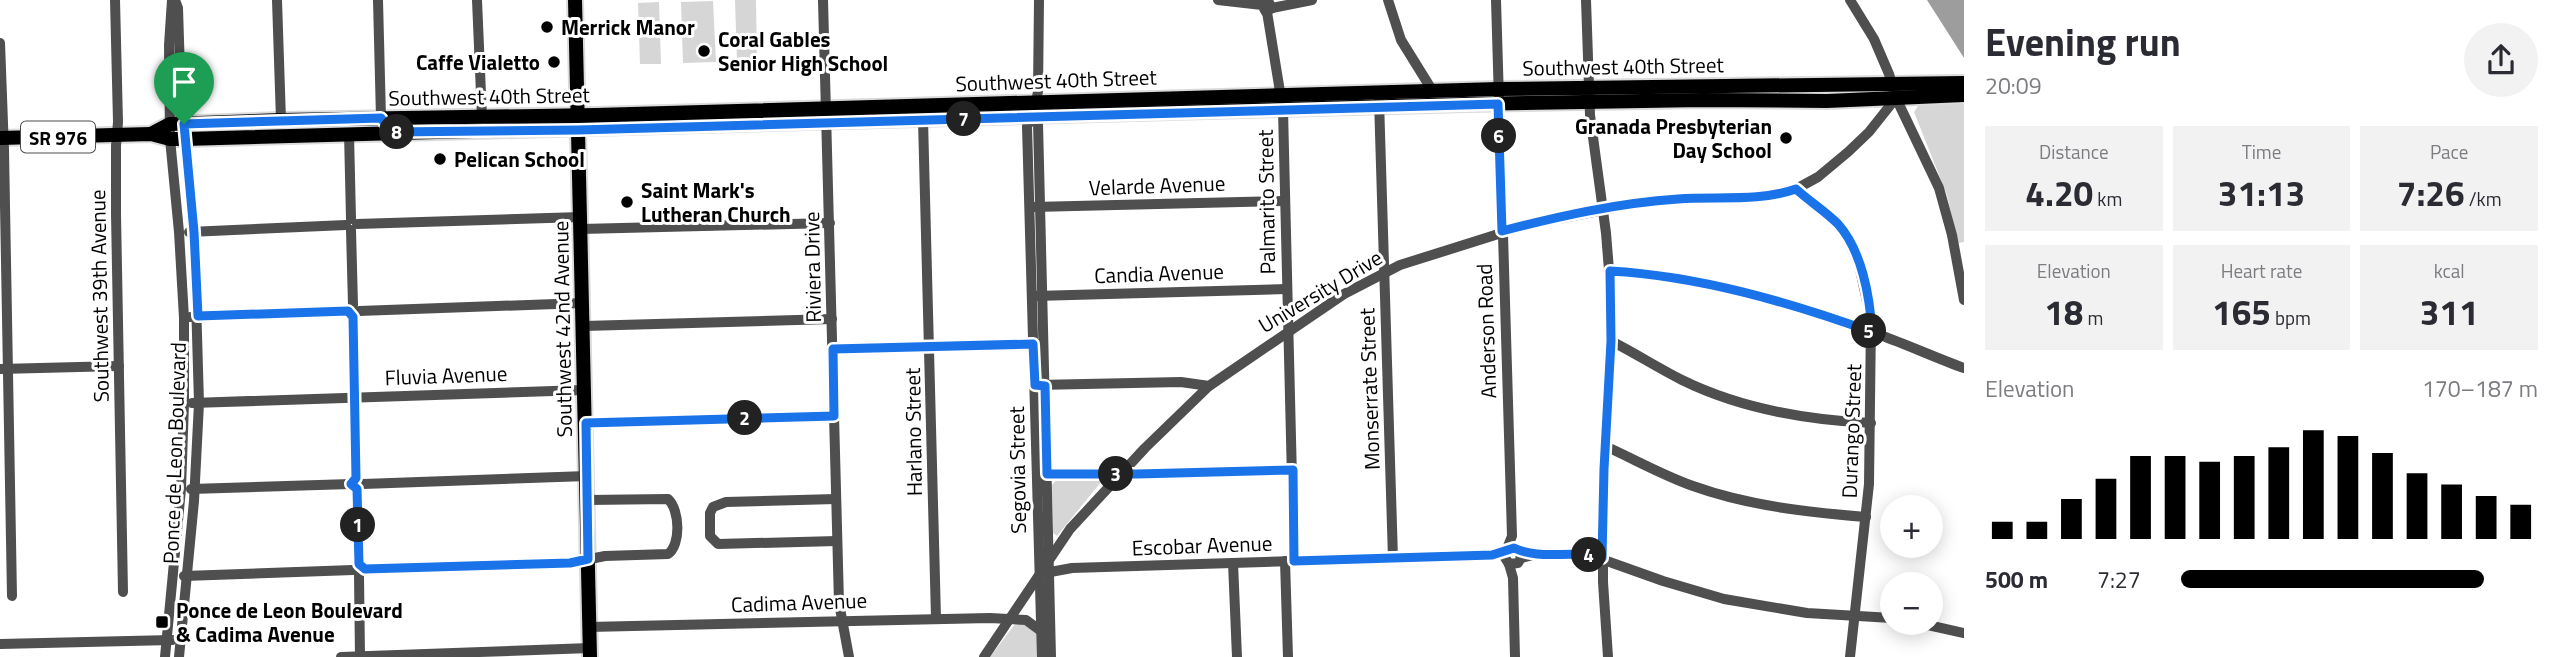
<!DOCTYPE html>
<meta charset="utf-8">
<style>
body{margin:0;font-family:"Titillium Web",sans-serif;background:#f2f2f3;color:#2b2b33;height:100vh;display:flex;flex-direction:column;font-size:26px;white-space:nowrap}
*{box-sizing:border-box;margin:0}
p{font-size:23px;color:#7c7c81}
.icon{flex:none;width:38px;height:38px;fill:none;stroke:currentColor;stroke-width:2;stroke-linecap:round;stroke-linejoin:round}
.map{position:relative;flex:1;overflow:hidden}
.sheet{display:flex;flex-direction:column;background:#fff;width:595px}
.sheet>*{flex:none}
.buttons{position:absolute;left:1880px;top:495px;display:grid;gap:14px}
.buttons a{display:grid;place-items:center;width:63px;height:63px;border-radius:50%;background:#fff;box-shadow:0 4px 18px #0003;font-size:35px}
.pin{position:absolute;display:grid;place-items:center;width:60px;height:60px;color:#fff;margin:-72px -30px;border-radius:50% 50% 50% 0;rotate:-45deg;box-shadow:0 0 7px #0007}
.pin .icon{rotate:45deg}
.km{position:absolute;width:35px;height:35px;margin:-18px;border-radius:50%;background:#222;color:#fff;font-size:19px;line-height:35px;text-align:center}
.round{display:grid;place-items:center;flex:none;width:74px;height:74px;border-radius:37px;background:#f2f2f3}
.headline{display:flex;align-items:center;justify-content:space-between;height:119px;padding:0 21px}
h1{font-size:38px;font-weight:700;line-height:52px}
.metrics{display:grid;grid-template-columns:repeat(3,1fr);gap:10px;height:119px;padding:7px 21px}
.metrics div{display:grid;align-content:center;border-radius:0px;background:#f2f2f3;text-align:center}
.metrics b{font-size:35px;font-weight:700}
.metrics small{font-size:19px;font-weight:400}
.metrics p{font-size:19px}
.chart{height:196px;padding:14px 21px}
.chart p{display:flex;justify-content:space-between}
.chart svg{width:100%;height:126px;margin-top:7px;stroke:#000;stroke-width:6}
ul{padding:0 21px;list-style:none;font-size:23px}
li{display:grid;grid-template-columns:112px 84px 1fr;align-items:center;height:52px}
li i{height:18px;border-radius:9px;background:#000}
main{display:flex;flex:1;min-height:0}
.map>svg:first-child{display:block}
</style>
<main>
<div class="map">
<svg width="1964" height="657" viewBox="0 0 1964 657">
<rect width="100%" height="100%" fill="#fff"/>
<!-- green -->
<g fill="#d6d6d6">
<path d="M 735,0 L 756,0 L 757,61 L 737,61 Z"/>
<path d="M 713,1 L 716,62 L 683,63 L 681,2 Z"/>
<path d="M 659,2 L 661,64 L 640,64 L 638,3 Z"/>
<path d="M 1964,99 L 1964,242 L 1958,243 L 1947,195 L 1914,112 L 1920,103 Z"/>
<path d="M 1057,479 L 1098,479 L 1101,482 L 1057,536 L 1053,533 L 1052,485 Z"/>
<path d="M 1022,623 L 1037,633 L 1038,657 L 990,657 L 1015,624 Z"/>
</g>
<!-- water -->
<path fill="#9d9d9d" d="M 1927,0 L 1964,0 L 1964,58 Z"/>
<g fill="none" stroke-linecap="round" stroke-linejoin="round">
<!-- major casing -->
<g stroke="#dbdbdb" stroke-width="18">
<g id="major">
<path d="M 575,0 L 590,657"/>
<path d="M 151,134 L 170,124 L 281,120 L 596,115 L 1498,89 L 1964,83"/>
<path d="M 0,138 L 151,134 L 170,139 L 185,139 L 1466,104 L 1702,100 L 1827,101 L 1964,95"/>
</g>
</g>
<!-- minor -->
<g stroke="#4f4f4f" stroke-width="10">
<path d="M 115,0 L 118,122 L 116,146 L 116,214 L 123,592"/>
<path d="M 175,0 L 178,8 L 181,104 L 194,232 L 199,403 L 194,501 L 179,657"/>
<path d="M 277,0 L 281,120"/>
<path d="M 378,0 L 381,118 L 391,132"/>
<path d="M 477,0 L 482,117"/>
<path d="M 823,0 L 839,603 L 849,657"/>
<path d="M 1039,0 L 1038,91 L 1034,116 L 1038,123 L 1051,657"/>
<path d="M 1218,0 L 1262,5 L 1268,1 L 1272,8 L 1266,12 L 1262,5"/>
<path d="M 1388,0 L 1401,40 L 1432,90"/>
<path d="M 1496,0 L 1512,536 L 1504,556 L 1509,564 L 1518,563 L 1521,558 L 1519,550 L 1514,548 L 1508,549"/>
<path d="M 1586,0 L 1590,115 L 1606,233 L 1611,295 L 1603,506 L 1603,582 L 1608,657"/>
<path d="M 1850,0 L 1874,39 L 1889,74 L 1896,98 L 1939,188 L 1952,235 L 1964,300"/>
<path d="M 1272,8 L 1312,0"/>
<path d="M 1267,12 L 1283,110 L 1294,561"/>
<path d="M 0,43 L 4,150 L 12,596"/>
<path d="M 1379,100 L 1393,559"/>
<path d="M 1034,116 L 1027,126 L 1042,657"/>
<path d="M 923,120 L 936,618"/>
<path d="M 349,133 L 351,219"/>
<path d="M 1796,189 L 1831,218 L 1844,231 L 1859,265 L 1871,320 L 1869,484 L 1850,657"/>
<path d="M 1033,207 L 1285,201"/>
<path d="M 357,224 L 581,217"/>
<path d="M 581,229 L 830,223"/>
<path d="M 351,230 L 353,305"/>
<path d="M 189,232 L 346,225"/>
<path d="M 1610,271 C 1702,277 1794,304 1880,335 C 1908,345 1936,358 1964,368"/>
<path d="M 1035,296 L 1287,289"/>
<path d="M 359,311 L 583,303"/>
<path d="M 190,317 L 348,311"/>
<path d="M 353,317 L 357,478"/>
<path d="M 584,326 L 832,319"/>
<path d="M 1611,341 C 1635,353 1658,368 1682,380 C 1741,409 1806,420 1871,423"/>
<path d="M 833,349 L 1040,344"/>
<path d="M 0,369 L 119,366"/>
<path d="M 1037,385 L 1181,382 L 1209,386"/>
<path d="M 192,403 L 584,390"/>
<path d="M 586,423 L 834,416"/>
<path d="M 1605,446 C 1634,459 1662,475 1693,486 C 1749,506 1807,512 1866,517"/>
<path d="M 1040,474 L 1137,474 L 1293,470"/>
<path d="M 363,484 L 587,476"/>
<path d="M 191,489 L 351,484"/>
<path d="M 357,489 L 359,564"/>
<path d="M 836,499 L 726,502 L 713,507 L 710,513 L 710,536 L 718,544 L 837,541"/>
<path d="M 1521,558 L 1533,555 L 1590,555 L 1663,581 L 1724,599 L 1807,613 L 1892,618"/>
<path d="M 1285,561 L 1288,657"/>
<path d="M 1233,563 L 1237,657"/>
<path d="M 1509,564 L 1513,578 L 1515,657"/>
<path d="M 365,569 L 570,563 L 605,556 L 668,554 C 681,545 680,510 668,499 L 588,500"/>
<path d="M 1045,573 L 1072,568 L 1492,555 L 1506,551"/>
<path d="M 359,575 L 360,657"/>
<path d="M 184,576 L 353,570"/>
<path d="M 1919,623 L 1964,633"/>
<path d="M 589,627 L 990,618 L 1026,620 L 1041,631"/>
<path d="M 0,644 L 172,640"/>
<path d="M 165,657 L 181,489 L 184,403 L 184,318 L 179,232 L 170,139 L 169,45 L 172,0"/>
<path d="M 341,657 L 590,648"/>
<path d="M 984,657 L 1070,529 L 1145,448 L 1209,386 L 1344,294 L 1400,265 L 1527,225 L 1634,204 L 1679,199 L 1764,196 L 1796,189 L 1818,177 L 1848,152 L 1869,132 L 1896,98"/>
</g>
<!-- major -->
<use href="#major" stroke="#000" stroke-width="14"/>
</g>
<g fill="none" stroke-linecap="round" stroke-linejoin="round">
<!-- route casing -->
<g stroke="#fff" stroke-width="14">
<path id="route" d="M 1498,104 L 1502,231 C 1560,216 1618,203 1678,199 C 1716,196 1759,202 1796,189 C 1809,201 1825,211 1838,224 C 1862,251 1870,297 1872,332 C 1789,302 1699,276 1610,271 L 1611,341 L 1604,469 L 1602,558 C 1572,549 1542,561 1514,548 L 1492,555 L 1294,561 L 1293,470 L 1137,474 L 1047,474 L 1045,386 L 1035,385 L 1033,344 L 833,349 L 834,416 L 586,423 L 588,559 L 570,563 L 365,569 L 359,564 L 357,489 L 351,484 L 356,478 L 353,317 L 348,311 L 198,316 L 194,232 L 184,124 L 381,118 L 391,132 L 578,130 Z"/>
</g>
<!-- route -->
<use href="#route" stroke="#1a73e8" stroke-width="9"/>
</g>
<!-- markers -->
<g fill="#000" stroke="#fff" stroke-width="2.5">
<circle cx="547" cy="27" r="7"/>
<circle cx="704" cy="51" r="7"/>
<circle cx="554" cy="62" r="7"/>
<circle cx="1786" cy="138" r="7"/>
<circle cx="440" cy="159" r="7"/>
<circle cx="627" cy="202" r="7"/>
<rect x="155" y="615" width="14" height="14" rx="3.5"/>
</g>
<g text-anchor="middle" dominant-baseline="central" stroke-width="6" stroke-linejoin="round" paint-order="stroke">
<!-- shield labels -->
<rect fill="#fff" stroke="#4c4c4c" stroke-width="2" x="21" y="121.5" width="74" height="31" rx="5"/>
<g font-size="19" font-weight="bold" fill="#000">
<text x="58" y="137">SR 976</text>
</g>
<!-- poi labels -->
<g font-size="21" font-weight="bold" fill="#000" stroke="#fff" text-anchor="start">
<text x="561" y="27">Merrick Manor</text>
<text x="718" y="39">Coral Gables<tspan x="718" dy="24">Senior High School</tspan></text>
<text x="540" y="62" text-anchor="end">Caffe Vialetto</text>
<text x="1772" y="126" text-anchor="end">Granada Presbyterian<tspan x="1772" dy="24">Day School</tspan></text>
<text x="454" y="159">Pelican School</text>
<text x="641" y="190">Saint Mark's<tspan x="641" dy="24">Lutheran Church</tspan></text>
<text x="176" y="610">Ponce de Leon Boulevard<tspan x="176" dy="24">&amp; Cadima Avenue</tspan></text>
</g>
<!-- street labels -->
<g font-size="21" fill="#000" stroke="#fff">
<text transform="translate(1623 66) rotate(-1)">Southwest 40th Street</text>
<text transform="translate(1056 80) rotate(-2)">Southwest 40th Street</text>
<text transform="translate(489 96) rotate(-1)">Southwest 40th Street</text>
<text transform="translate(1157 185) rotate(-2)">Velarde Avenue</text>
<text transform="translate(1266 202) rotate(-91)">Palmarito Street</text>
<text transform="translate(812 267) rotate(-91)">Riviera Drive</text>
<text transform="translate(1159 273) rotate(-2)">Candia Avenue</text>
<text transform="translate(1320 291) rotate(-31)">University Drive</text>
<text transform="translate(99 296) rotate(-91)">Southwest 39th Avenue</text>
<text transform="translate(562 329) rotate(-91)">Southwest 42nd Avenue</text>
<text transform="translate(1486 331) rotate(-92)">Anderson Road</text>
<text transform="translate(446 375) rotate(-2)">Fluvia Avenue</text>
<text transform="translate(1369 389) rotate(-92)">Monserrate Street</text>
<text transform="translate(1851 431) rotate(-88)">Durango Street</text>
<text transform="translate(913 432) rotate(-91)">Harlano Street</text>
<text transform="translate(174 453) rotate(-88)">Ponce de Leon Boulevard</text>
<text transform="translate(1017 470) rotate(-91)">Segovia Street</text>
<text transform="translate(1202 545) rotate(-2)">Escobar Avenue</text>
<text transform="translate(799 602) rotate(-2)">Cadima Avenue</text>
</g>
</g>
</svg>
<div class="buttons">
<a>+</a>
<a>−</a>
</div>
<div class="pin" style="left:184px;top:124px;background:#1e9e55"><svg class="icon" aria-label="arrive" viewBox="0 0 24 24"><path d="M6 21V4h12l-3 4 3 4H6"/></svg></div>
<b class="km" style="left:358px;top:525px">1</b>
<b class="km" style="left:745px;top:418px">2</b>
<b class="km" style="left:1116px;top:474px">3</b>
<b class="km" style="left:1589px;top:555px">4</b>
<b class="km" style="left:1869px;top:331px">5</b>
<b class="km" style="left:1499px;top:136px">6</b>
<b class="km" style="left:964px;top:119px">7</b>
<b class="km" style="left:397px;top:132px">8</b>
</div>
<section class="sheet">
<div class="headline"><div><h1>Evening run</h1><p>20:09</p></div><a class="round"><svg class="icon" aria-label="share" viewBox="0 0 24 24"><path d="M12 15V3M7 8l5-5 5 5M5 13v7h14v-7"/></svg></a></div>
<div class="metrics">
<div><p>Distance</p><b>4.20<small> km</small></b></div>
<div><p>Time</p><b>31:13</b></div>
<div><p>Pace</p><b>7:26<small> /km</small></b></div>
</div>
<div class="metrics">
<div><p>Elevation</p><b>18<small> m</small></b></div>
<div><p>Heart rate</p><b>165<small> bpm</small></b></div>
<div><p>kcal</p><b>311</b></div>
</div>
<div class="chart"><p><span>Elevation</span>170–187 m</p>
<svg viewBox="0 0 160 44" preserveAspectRatio="none"><path d="M5 44V38M15 44V38M25 44V30M35 44V23M45 44V15M55 44V15M65 44V17M75 44V15M85 44V12M95 44V6M105 44V8M115 44V14M125 44V21M135 44V25M145 44V29M155 44V32"/></svg>
</div>
<ul>
<li><b>500 m</b>7:27<i style="width:85%"></i></li>
</ul>
</section>
</main>
